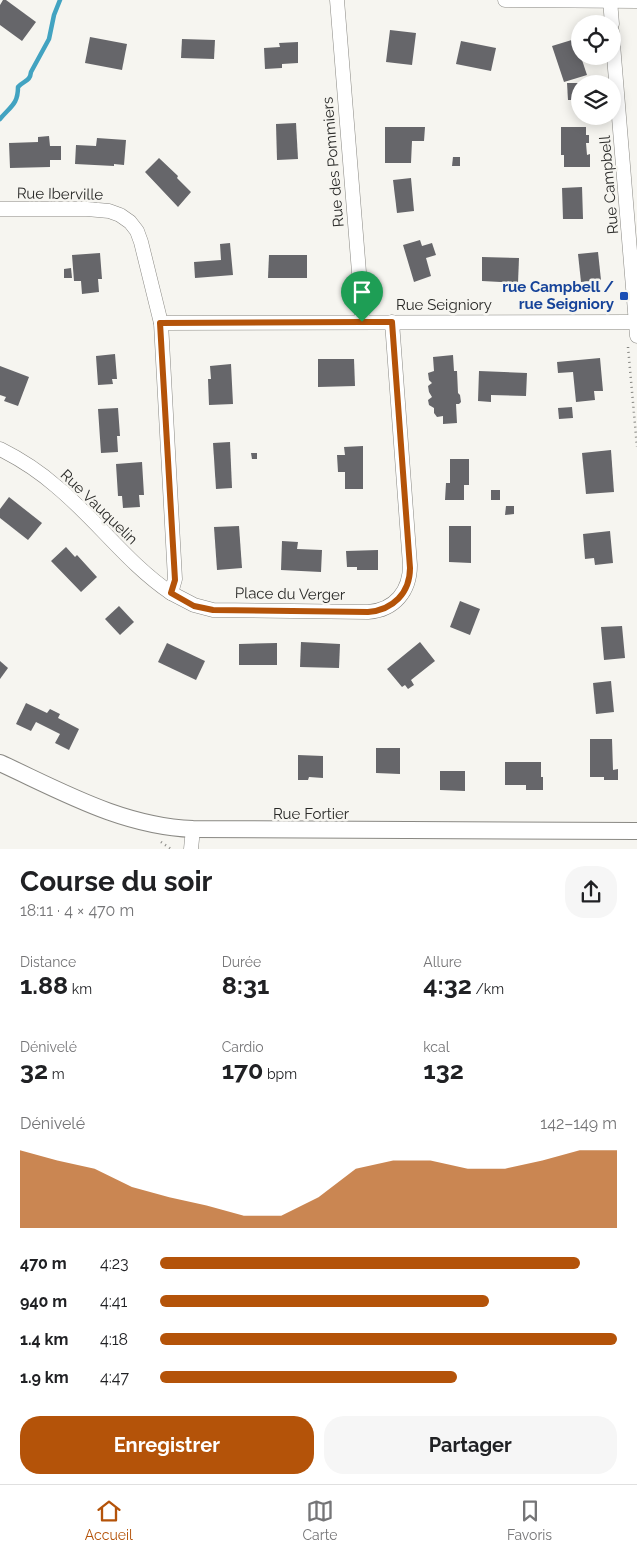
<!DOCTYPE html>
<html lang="fr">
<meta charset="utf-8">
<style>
body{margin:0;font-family:Raleway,sans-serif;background:#f6f6f6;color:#202124;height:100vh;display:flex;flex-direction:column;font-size:19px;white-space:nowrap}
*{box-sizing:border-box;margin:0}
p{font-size:16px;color:#757577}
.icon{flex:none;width:28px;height:28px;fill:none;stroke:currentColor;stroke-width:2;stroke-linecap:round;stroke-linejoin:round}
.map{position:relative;height:849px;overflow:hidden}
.panel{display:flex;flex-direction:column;background:#fff;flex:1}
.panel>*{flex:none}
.tools{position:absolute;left:571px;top:15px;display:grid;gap:10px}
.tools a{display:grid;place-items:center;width:50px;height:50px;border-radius:50%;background:#fff;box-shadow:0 2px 12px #0003;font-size:25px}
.pin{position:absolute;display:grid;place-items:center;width:42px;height:42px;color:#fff;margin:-51px -21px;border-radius:50% 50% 50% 0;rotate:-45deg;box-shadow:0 0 5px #0007}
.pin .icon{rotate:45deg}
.round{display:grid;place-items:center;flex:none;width:52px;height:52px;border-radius:20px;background:#f6f6f6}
.head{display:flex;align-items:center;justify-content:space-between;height:85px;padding:0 20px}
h1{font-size:28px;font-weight:700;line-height:38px}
.figures{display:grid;grid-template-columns:repeat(3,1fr);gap:8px;height:85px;padding:5px 20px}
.figures div{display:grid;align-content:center}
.figures b{font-size:25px;font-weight:700}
.figures small{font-size:14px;font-weight:400}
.figures p{font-size:14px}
.chart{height:140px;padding:10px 20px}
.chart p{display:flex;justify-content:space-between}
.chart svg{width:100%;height:90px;margin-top:5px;fill:#b45309;opacity:.7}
.button{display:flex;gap:10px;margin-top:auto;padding:10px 20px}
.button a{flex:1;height:58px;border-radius:20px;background:#b45309;color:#fff;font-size:20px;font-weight:700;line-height:58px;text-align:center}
.button a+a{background:#f6f6f6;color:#202124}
ul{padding:0 20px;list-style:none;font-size:16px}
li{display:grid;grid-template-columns:80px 60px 1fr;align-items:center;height:38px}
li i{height:12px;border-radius:6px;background:#b45309}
.menu{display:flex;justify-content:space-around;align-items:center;height:70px;border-top:1px solid #e0e0e0;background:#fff;font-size:14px;color:#757577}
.menu a{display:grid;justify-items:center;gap:2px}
.menu .active{color:#b45309}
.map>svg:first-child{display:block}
</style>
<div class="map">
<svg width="637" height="849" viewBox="0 0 637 849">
<rect width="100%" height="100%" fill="#f6f5f0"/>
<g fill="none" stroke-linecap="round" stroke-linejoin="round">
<!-- stream -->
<path stroke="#42a3c1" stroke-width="4.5" d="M 0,119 C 11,106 18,104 18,87 C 24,80 30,82 31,72 L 49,39 L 54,15 L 60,0"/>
</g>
<!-- building -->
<g fill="#66666a">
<path d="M 3,0 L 6,0 L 36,22 L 22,41 L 0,25 L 0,5 Z"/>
<path d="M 390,30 L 416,33 L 412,65 L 386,62 Z"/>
<path d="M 90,37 L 127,44 L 122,70 L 85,63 Z"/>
<path d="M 182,39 L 215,40 L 214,59 L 181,58 Z"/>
<path d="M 575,39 L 587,75 L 564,82 L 552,46 Z"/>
<path d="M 461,41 L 496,48 L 491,71 L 456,64 Z"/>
<path d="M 298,42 L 298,63 L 282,64 L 282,68 L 265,69 L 264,48 L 280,47 L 279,43 Z"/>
<path d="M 567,83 L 580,83 L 580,100 L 568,100 Z"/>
<path d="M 296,123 L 298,159 L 277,160 L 276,124 Z"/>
<path d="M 385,127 L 425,127 L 424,141 L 412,141 L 411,163 L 385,163 Z"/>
<path d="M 561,127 L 586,127 L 586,135 L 589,135 L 589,143 L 586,143 L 587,155 L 590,154 L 590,167 L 564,167 L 564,155 L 561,155 Z"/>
<path d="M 49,136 L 50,146 L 61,146 L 61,160 L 50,160 L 50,167 L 10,168 L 9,143 L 38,142 L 38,137 Z"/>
<path d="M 97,138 L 126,140 L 124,165 L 114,164 L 114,166 L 75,164 L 76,145 L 96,146 Z"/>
<path d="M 453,157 L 460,157 L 460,166 L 452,166 Z"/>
<path d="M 159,158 L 178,176 L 177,178 L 191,192 L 178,207 L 145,172 Z"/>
<path d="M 411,178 L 414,211 L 397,213 L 393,180 Z"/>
<path d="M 582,187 L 583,219 L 563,219 L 562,188 Z"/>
<path d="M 420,240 L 422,246 L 432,243 L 436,255 L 426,258 L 431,276 L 414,282 L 403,245 Z"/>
<path d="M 230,243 L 233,275 L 195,278 L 194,262 L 221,260 L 220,244 Z"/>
<path d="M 598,252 L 601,280 L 581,282 L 578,254 Z"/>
<path d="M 100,253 L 102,279 L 98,279 L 99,292 L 82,294 L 81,281 L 74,281 L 72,255 Z"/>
<path d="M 269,255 L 307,255 L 307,278 L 268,278 Z"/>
<path d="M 482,257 L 519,258 L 518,283 L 482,281 Z"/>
<path d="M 71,268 L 72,278 L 64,278 L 64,269 Z"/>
<path d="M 115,354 L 117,379 L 112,379 L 113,384 L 98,385 L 96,356 Z"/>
<path d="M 453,355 L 454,371 L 457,371 L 458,393 L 460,395 L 461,402 L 459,404 L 456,404 L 457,423 L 443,424 L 443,416 L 437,417 L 434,413 L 434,408 L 429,405 L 428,400 L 432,397 L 429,392 L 428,386 L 432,383 L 429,380 L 428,373 L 434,371 L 433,357 Z"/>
<path d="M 600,358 L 603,391 L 594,391 L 595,400 L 576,402 L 573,372 L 558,373 L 557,362 Z"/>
<path d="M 318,359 L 354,359 L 355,386 L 318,387 Z"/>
<path d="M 231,364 L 233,404 L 209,405 L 208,379 L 211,379 L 210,366 Z"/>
<path d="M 0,366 L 29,377 L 18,406 L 4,401 L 6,397 L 0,395 Z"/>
<path d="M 479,371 L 527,373 L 526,396 L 491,395 L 491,402 L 478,401 Z"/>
<path d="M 572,407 L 573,418 L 559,419 L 558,408 Z"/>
<path d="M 118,408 L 120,436 L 117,436 L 118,452 L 101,453 L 98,409 Z"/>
<path d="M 230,442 L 232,488 L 216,489 L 213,443 Z"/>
<path d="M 363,446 L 363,489 L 345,489 L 345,472 L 338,472 L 337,455 L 345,455 L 344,447 Z"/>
<path d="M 611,450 L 614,492 L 586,494 L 582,453 Z"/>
<path d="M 251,453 L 257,453 L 257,459 L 252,459 Z"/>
<path d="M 450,459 L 469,459 L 469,485 L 464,485 L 464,500 L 445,500 L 446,483 L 450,483 Z"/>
<path d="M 142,462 L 144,495 L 139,495 L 140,507 L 123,508 L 122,496 L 118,496 L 116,464 Z"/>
<rect x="491" y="490" width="9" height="10"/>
<path d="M 9,497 L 42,523 L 28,540 L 0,518 L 0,509 Z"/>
<path d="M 506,506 L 514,506 L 514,514 L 505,515 Z"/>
<path d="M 239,526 L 242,568 L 217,570 L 214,527 Z"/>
<path d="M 449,526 L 471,526 L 471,563 L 449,562 Z"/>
<path d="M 610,531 L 613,563 L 595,565 L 594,558 L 585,559 L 583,534 Z"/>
<path d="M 282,541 L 298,542 L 297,549 L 322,550 L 321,572 L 281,570 Z"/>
<path d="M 66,547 L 75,557 L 77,555 L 97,577 L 81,592 L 51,561 Z"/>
<path d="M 378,550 L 378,570 L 357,570 L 357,567 L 347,567 L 346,551 Z"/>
<path d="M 460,601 L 480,609 L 470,635 L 450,627 Z"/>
<path d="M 119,606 L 134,622 L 120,635 L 105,619 Z"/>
<path d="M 622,626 L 625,658 L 604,660 L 601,627 Z"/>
<path d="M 301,642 L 340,644 L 339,668 L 300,667 Z"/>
<path d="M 420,642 L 435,661 L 411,680 L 414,685 L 408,689 L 405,685 L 402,687 L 387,669 Z"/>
<path d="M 167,643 L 205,661 L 196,680 L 158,662 Z"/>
<path d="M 277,643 L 277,665 L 239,665 L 239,644 Z"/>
<path d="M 0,661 L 8,668 L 0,679 Z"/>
<path d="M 611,681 L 614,712 L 596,714 L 593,683 Z"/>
<path d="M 26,703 L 47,713 L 50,709 L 60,714 L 58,718 L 79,729 L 69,750 L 55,743 L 60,734 L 36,722 L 31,731 L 16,724 Z"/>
<path d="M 590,739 L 612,739 L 613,770 L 618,769 L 618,780 L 604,780 L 604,777 L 590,777 Z"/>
<path d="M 376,748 L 400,748 L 400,774 L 376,773 Z"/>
<path d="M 298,755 L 323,756 L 323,778 L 309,777 L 308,780 L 298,780 Z"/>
<path d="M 505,762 L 541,762 L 541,777 L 543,777 L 543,790 L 526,790 L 526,785 L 505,785 Z"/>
<path d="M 440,771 L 465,771 L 465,791 L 440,790 Z"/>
</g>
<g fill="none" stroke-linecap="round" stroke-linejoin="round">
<!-- minor casing -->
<g stroke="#898883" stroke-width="15">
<g id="minor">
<path d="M 337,0 L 361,297 L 362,322"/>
<path d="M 505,0 L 637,1"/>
<path d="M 610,0 L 612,24"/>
<path d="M 612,32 L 637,336"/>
<path d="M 0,209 L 87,209 L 109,211 L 120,215 L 130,222 L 137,231 L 141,242 L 161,323 L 175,579 L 171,593 L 194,605 L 213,610 L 368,612 C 395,610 410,591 410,565 L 392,322"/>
<path d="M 161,323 L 637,322"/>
<path d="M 0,449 C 20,459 40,472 57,487 C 97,520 128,564 171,593"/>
<path d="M 191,849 L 193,829"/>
</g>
</g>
<!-- tertiary casing -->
<g stroke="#898883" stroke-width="18">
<path id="tertiary" d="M 0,763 C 63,792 122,826 193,829 L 637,831"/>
</g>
<!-- path -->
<g stroke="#868682" stroke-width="2.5" stroke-dasharray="1 4" stroke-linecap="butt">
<path d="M 628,347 L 637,447"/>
<path d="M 161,842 L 171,849"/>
</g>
<!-- minor -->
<use href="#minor" stroke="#fff" stroke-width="14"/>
<!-- tertiary -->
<use href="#tertiary" stroke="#fff" stroke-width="16"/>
</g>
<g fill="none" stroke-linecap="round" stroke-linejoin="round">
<!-- route casing -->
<g stroke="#fff" stroke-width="10">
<path id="route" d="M 362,322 L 392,322 L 410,568 C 410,593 393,610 368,612 L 213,610 L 194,606 L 171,593 L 175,580 L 160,323 Z"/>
</g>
<!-- route -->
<use href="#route" stroke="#b45309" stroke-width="6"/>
</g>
<!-- markers -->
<rect fill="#1a4fb4" stroke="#f6f5f0" stroke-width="2" x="619" y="291" width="10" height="10" rx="2.5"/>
<g text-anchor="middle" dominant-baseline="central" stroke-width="5" stroke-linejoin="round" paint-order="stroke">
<!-- street labels -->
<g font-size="15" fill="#292927" stroke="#f6f5f0">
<text transform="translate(333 162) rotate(-95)">Rue des Pommiers</text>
<text transform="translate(609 185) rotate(-95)">Rue Campbell</text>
<text transform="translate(60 194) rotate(1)">Rue Iberville</text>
<text x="444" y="305">Rue Seigniory</text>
<text transform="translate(99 507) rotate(44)">Rue Vauquelin</text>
<text transform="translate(290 594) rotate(1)">Place du Verger</text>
<text x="311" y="814">Rue Fortier</text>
</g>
<!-- transit labels -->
<g font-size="15" font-weight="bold" fill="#164399" stroke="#f6f5f0" text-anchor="end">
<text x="614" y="287">rue Campbell /<tspan x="614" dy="17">rue Seigniory</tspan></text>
</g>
</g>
</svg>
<div class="tools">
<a><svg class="icon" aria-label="locate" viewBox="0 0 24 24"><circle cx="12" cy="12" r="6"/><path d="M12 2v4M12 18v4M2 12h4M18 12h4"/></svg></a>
<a><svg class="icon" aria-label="layers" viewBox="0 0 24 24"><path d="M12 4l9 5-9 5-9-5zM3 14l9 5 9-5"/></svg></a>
</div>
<div class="pin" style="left:362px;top:322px;background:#1e9e55"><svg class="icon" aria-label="arrive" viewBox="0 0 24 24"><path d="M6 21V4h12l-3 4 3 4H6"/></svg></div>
</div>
<section class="panel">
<div class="head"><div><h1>Course du soir</h1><p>18:11 · 4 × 470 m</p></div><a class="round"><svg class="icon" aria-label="share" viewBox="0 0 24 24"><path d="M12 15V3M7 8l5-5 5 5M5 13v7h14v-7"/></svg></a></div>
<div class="figures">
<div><p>Distance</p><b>1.88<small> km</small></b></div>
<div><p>Durée</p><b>8:31</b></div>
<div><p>Allure</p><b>4:32<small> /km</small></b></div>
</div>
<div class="figures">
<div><p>Dénivelé</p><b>32<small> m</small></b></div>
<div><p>Cardio</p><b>170<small> bpm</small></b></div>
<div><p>kcal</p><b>132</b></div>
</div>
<div class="chart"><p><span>Dénivelé</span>142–149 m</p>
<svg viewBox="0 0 160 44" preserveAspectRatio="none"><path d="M0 44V6L10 11L20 15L30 24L40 29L50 33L60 38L70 38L80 29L90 15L100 11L110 11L120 15L130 15L140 11L150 6L160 6V44z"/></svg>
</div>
<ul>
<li><b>470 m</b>4:23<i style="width:92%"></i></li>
<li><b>940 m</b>4:41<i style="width:72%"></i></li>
<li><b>1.4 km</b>4:18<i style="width:100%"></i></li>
<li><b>1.9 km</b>4:47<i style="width:65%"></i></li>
</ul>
<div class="button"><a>Enregistrer</a><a>Partager</a></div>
</section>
<nav class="menu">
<a class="active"><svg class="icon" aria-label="home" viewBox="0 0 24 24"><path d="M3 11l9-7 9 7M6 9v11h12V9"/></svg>Accueil</a>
<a><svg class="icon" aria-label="map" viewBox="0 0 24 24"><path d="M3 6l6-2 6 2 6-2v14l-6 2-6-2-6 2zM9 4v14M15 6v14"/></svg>Carte</a>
<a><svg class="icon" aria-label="saved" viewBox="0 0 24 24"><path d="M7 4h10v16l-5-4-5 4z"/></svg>Favoris</a>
</nav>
